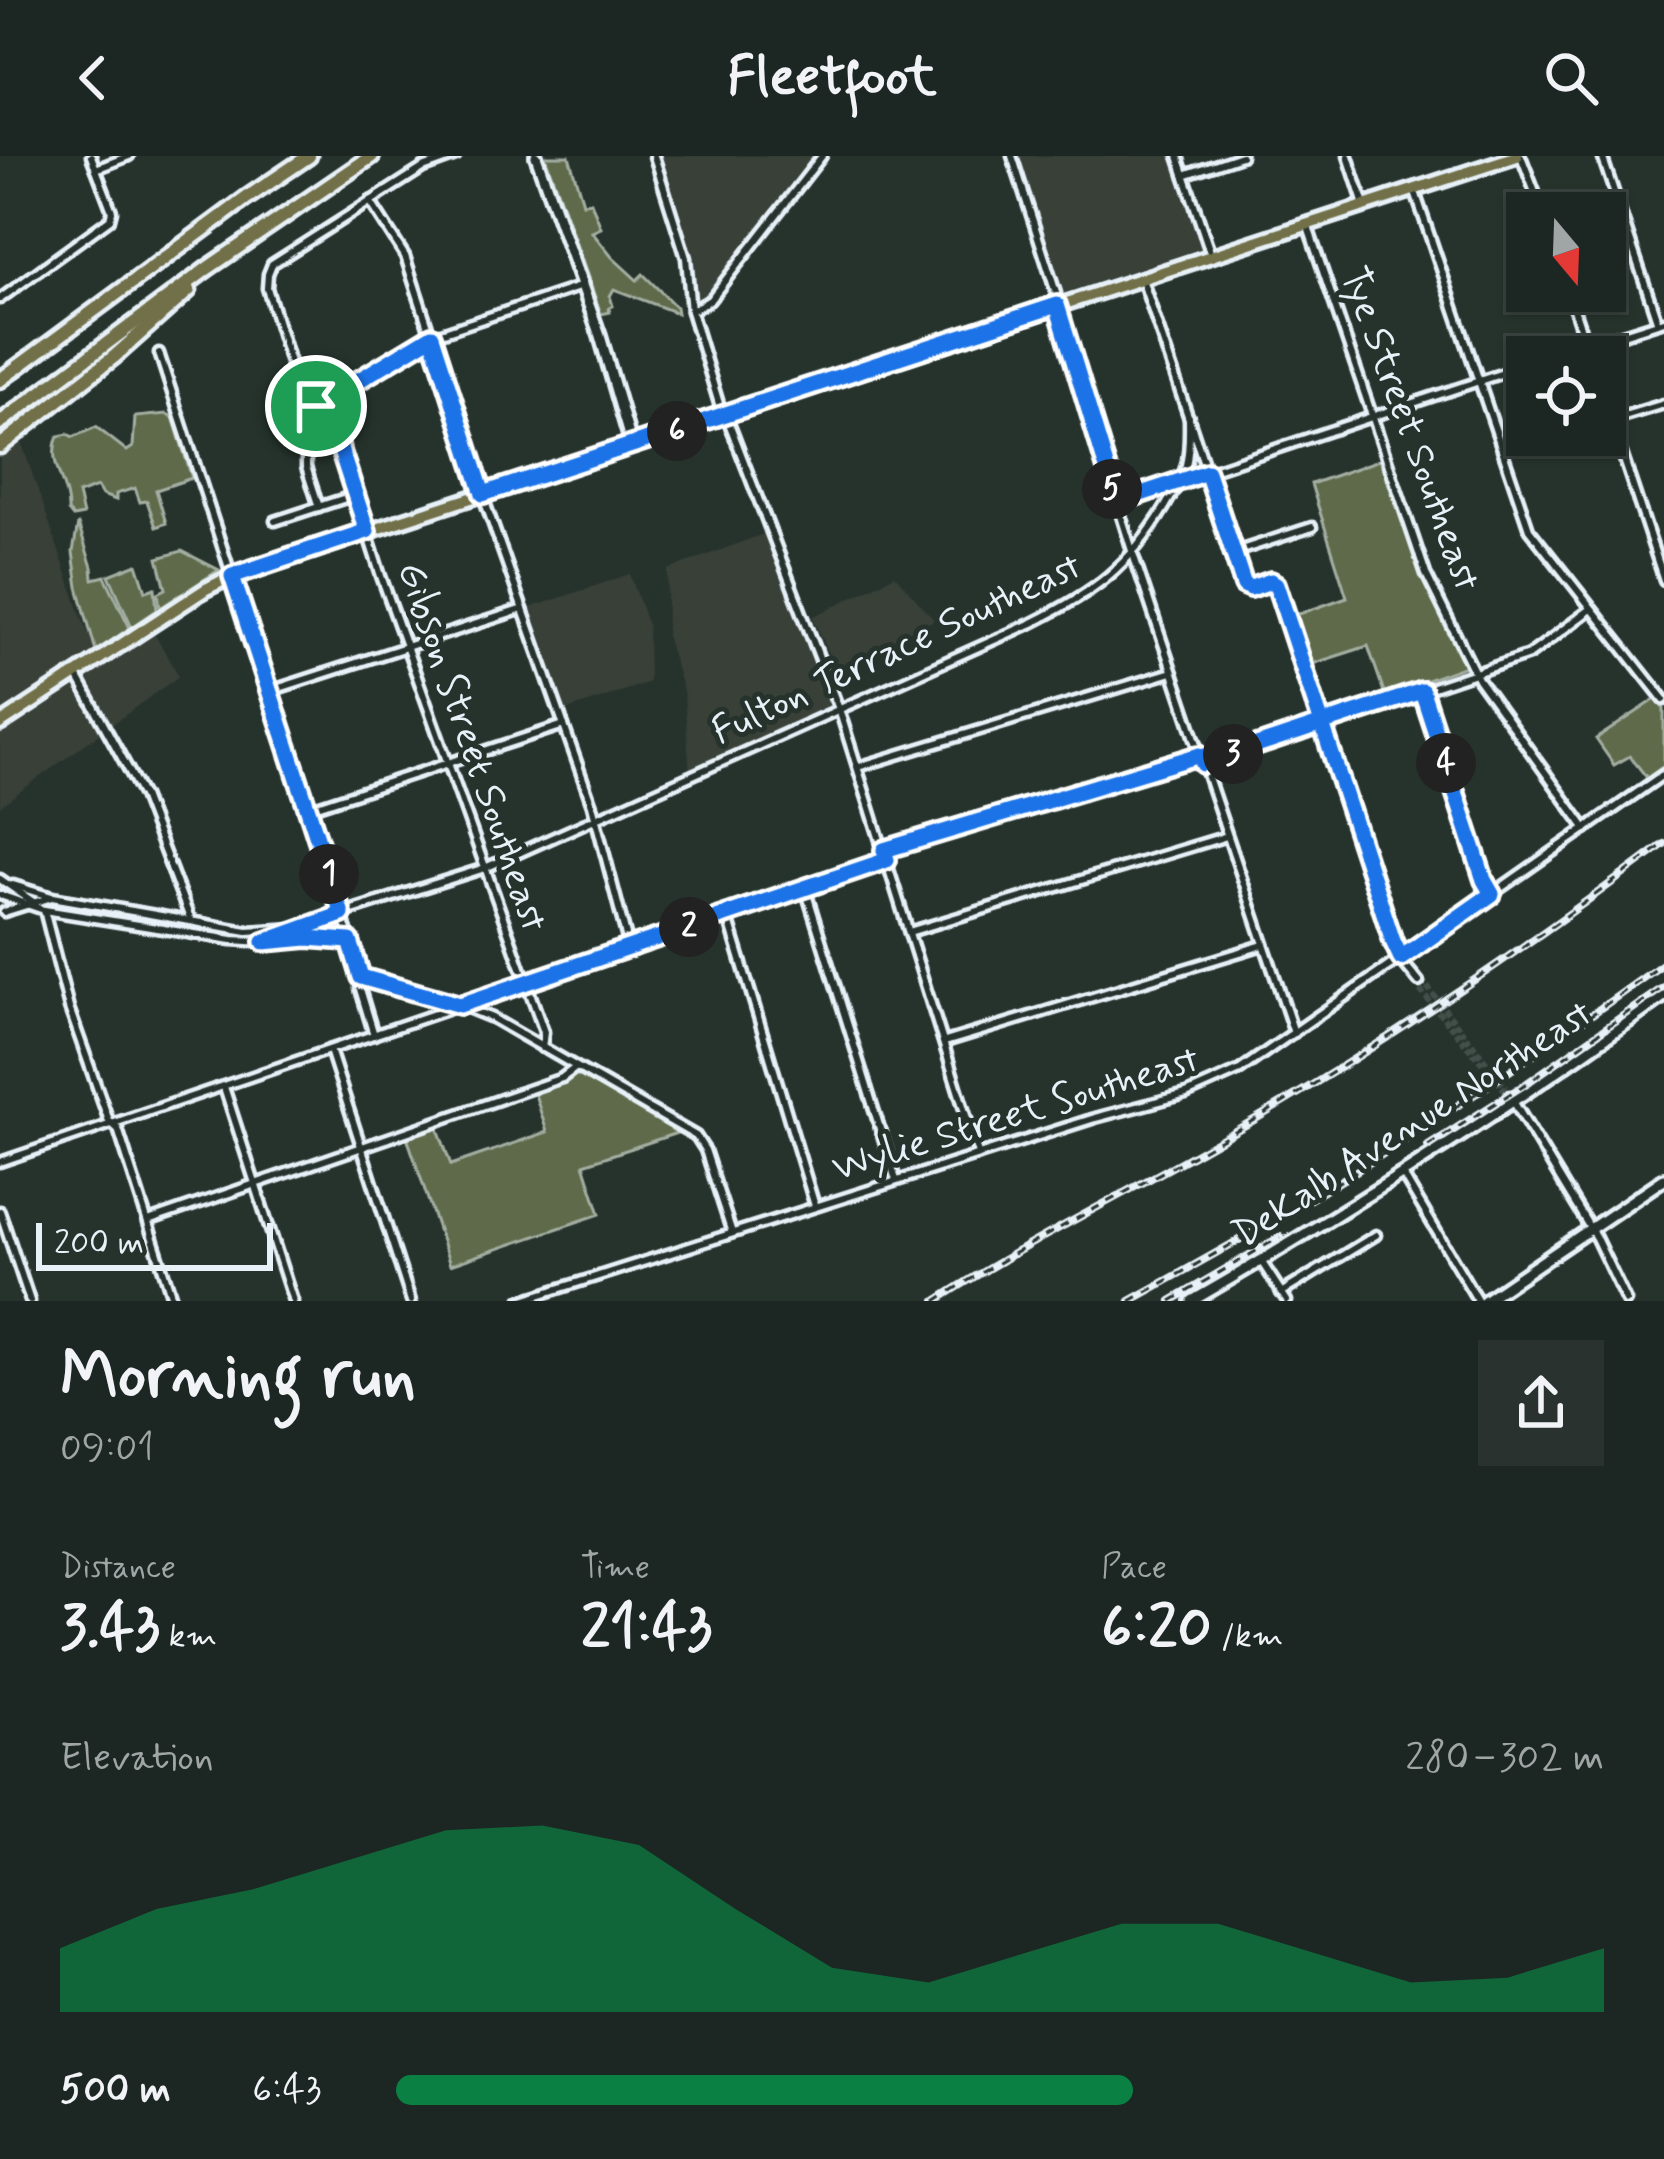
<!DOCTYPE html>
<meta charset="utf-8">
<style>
body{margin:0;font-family:Mynerve,sans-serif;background:#29322f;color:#f1f3f6;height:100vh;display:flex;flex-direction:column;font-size:45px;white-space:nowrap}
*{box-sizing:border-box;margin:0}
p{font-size:39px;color:#a0a5a5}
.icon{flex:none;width:66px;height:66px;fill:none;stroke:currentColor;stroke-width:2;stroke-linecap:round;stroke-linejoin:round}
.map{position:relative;height:1145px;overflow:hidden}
.panel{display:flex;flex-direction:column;background:#1c2622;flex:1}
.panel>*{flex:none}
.needle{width:78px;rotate:161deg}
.controls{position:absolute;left:1506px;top:36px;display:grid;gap:24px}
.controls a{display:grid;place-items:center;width:120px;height:120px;border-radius:0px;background:#1c2622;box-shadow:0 3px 9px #0004,0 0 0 3px #3a4340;font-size:60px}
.scale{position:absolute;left:36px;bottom:30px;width:237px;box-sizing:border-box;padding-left:12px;border:6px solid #e8f1f8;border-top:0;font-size:33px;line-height:42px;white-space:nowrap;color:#e8f1f8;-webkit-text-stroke:9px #26332d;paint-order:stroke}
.pin{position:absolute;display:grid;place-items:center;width:102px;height:102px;color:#fff;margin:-51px;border:6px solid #fff;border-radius:50%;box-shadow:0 3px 12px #0007}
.km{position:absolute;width:60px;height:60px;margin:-30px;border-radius:50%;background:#222;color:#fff;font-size:33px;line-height:60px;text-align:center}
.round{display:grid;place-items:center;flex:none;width:126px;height:126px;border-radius:0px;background:#29322f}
.headline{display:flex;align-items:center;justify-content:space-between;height:204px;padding:0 60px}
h1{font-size:66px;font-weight:700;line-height:90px}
.metrics{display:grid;grid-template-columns:repeat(3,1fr);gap:18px;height:204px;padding:12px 60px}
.metrics div{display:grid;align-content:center}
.metrics b{font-size:60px;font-weight:700}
.metrics small{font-size:33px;font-weight:400}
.metrics p{font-size:33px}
.chart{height:336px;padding:24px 60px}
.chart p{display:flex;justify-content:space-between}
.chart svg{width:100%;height:216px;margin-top:12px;fill:#0b8043;opacity:.7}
ul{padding:0 60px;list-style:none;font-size:39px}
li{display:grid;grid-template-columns:192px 144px 1fr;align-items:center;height:90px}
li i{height:30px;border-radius:15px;background:#0b8043}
header{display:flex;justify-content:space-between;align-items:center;height:156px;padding:0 60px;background:#1c2622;font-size:54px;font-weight:700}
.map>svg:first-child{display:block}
</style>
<header><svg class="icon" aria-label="back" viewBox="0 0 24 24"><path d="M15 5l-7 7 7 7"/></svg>Fleetfoot<svg class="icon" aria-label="search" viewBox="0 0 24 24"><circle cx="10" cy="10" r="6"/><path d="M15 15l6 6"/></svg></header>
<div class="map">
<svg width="1664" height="1145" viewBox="0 0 1664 1145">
<rect width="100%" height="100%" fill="#26332d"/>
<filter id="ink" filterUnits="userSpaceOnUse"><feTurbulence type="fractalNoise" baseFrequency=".00833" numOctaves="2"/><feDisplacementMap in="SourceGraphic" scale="24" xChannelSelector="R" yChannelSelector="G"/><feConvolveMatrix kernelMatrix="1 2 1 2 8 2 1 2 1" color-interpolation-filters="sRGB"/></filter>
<g filter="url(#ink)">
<!-- built -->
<g fill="#393f39">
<path d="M 654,0 L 817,0 L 710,144 L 691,155 L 689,121 Z"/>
<path d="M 1018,0 L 1172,0 L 1202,92 L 1064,137 Z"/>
<path d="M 21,285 L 81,459 L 96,494 L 145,462 L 179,520 L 0,650 L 0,300 Z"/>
<path d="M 771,375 L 838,553 L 690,619 L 684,538 L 666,479 L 668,414 Z"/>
<path d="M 630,418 L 648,470 L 649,526 L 565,555 L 527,453 Z"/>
<path d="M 895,419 L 934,464 L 836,513 L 813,461 Z"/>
</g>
<!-- green -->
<g fill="#5f6b4c" stroke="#a4aea2" stroke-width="3">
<path d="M 545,0 L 569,0 L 583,47 L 591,46 L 601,72 L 592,76 L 612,101 L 637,124 L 643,118 L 676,151 L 677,157 L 614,133 L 610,140 L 613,150 L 609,152 L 610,156 L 601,158 Z"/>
<path d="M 167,258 L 173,261 L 192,322 L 156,334 L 166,367 L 156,371 L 147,345 L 140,346 L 135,332 L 116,338 L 116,344 L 102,339 L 97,331 L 78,338 L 83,359 L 73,361 L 68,355 C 69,327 46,308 58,280 L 68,278 L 73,281 L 96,271 L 127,295 L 133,291 L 135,261 Z"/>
<path d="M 1382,303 L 1421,420 L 1466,510 L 1385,539 L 1368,490 L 1312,508 L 1296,459 L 1347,441 L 1311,328 Z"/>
<path d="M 78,368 L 92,411 L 93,423 L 105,420 L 130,472 L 96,495 L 78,431 L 73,396 Z"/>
<path d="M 182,395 L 219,414 L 160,452 L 158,437 L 166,433 L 158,402 Z"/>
<path d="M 137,408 L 146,435 L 155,432 L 157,454 L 132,471 L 109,419 Z"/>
<path d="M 1656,543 L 1664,553 L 1664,610 L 1647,622 L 1630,600 L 1614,609 L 1596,583 Z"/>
<path d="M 583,915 L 680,976 L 584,1008 L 600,1058 L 450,1109 L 405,975 L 435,964 L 451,1009 L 547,976 L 533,932 Z"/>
</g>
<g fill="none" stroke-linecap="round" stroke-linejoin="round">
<!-- minor-tunnel -->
<g stroke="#43504b" stroke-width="6" stroke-dasharray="6 3" stroke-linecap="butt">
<path d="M 1419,826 L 1419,833 L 1510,940"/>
<path d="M 1420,826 L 1425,828 L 1506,931"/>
</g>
<!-- minor casing -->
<g stroke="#e8f1f8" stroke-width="15">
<g id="minor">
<path d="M 456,0 L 423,12 L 272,108 L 268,118 L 267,132 L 291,210 L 338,286 L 381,420 L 544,876 L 542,892"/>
<path d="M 654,0 L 686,102 L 691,155 L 720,251 L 729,267 L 839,553 L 978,998"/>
<path d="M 1012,0 L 1056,137 L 1058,160 L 1135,404 L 1294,877"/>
<path d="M 1178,0 L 1211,99"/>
<path d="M 1348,0 L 1364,49"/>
<path d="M 1521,0 L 1543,57"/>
<path d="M 1602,0 L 1658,167"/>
<path d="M 96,13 L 129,0"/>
<path d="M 1184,19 L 1241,0"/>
<path d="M 1415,36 L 1529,373 L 1664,544"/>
<path d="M 370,45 L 405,100 L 485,346 L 592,649 L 629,791"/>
<path d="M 1308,71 L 1426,418 L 1478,523 L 1586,673"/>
<path d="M 1142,123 L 1245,429 L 1251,432 L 1272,425 L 1277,428 L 1393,785 L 1405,809 L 1419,826"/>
<path d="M 1568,135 L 1590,201"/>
<path d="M 0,143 L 110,63 L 112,55 L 91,0"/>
<path d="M 691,155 L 710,144 L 822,0"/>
<path d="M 159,197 L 342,758 L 361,821 L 360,833 L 374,879"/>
<path d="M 1550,201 L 1664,165"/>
<path d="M 1605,246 L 1664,424"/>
<path d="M 316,250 L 432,180 L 582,130"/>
<path d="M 1611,264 L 1664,248"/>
<path d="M 1117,346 L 1527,209"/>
<path d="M 319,351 L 306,311 L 306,300 L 314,293 L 338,286"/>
<path d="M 275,365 L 355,339"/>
<path d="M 1235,396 L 1312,371"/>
<path d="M 76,518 L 143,640 L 191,765"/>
<path d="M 270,535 L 523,453"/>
<path d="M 1422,535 L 1485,724 L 1492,738"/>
<path d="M 1203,608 L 1529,499 L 1591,453"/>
<path d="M 858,611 L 1172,516"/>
<path d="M 308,653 L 564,569"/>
<path d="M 884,694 L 1200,599"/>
<path d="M 0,723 L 36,748"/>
<path d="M 13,729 L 52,741 L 247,775 L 296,772 L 485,712 L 1032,467 C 1094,436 1128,412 1165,351 C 1173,337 1182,324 1186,309 C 1190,293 1189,277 1189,261"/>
<path d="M 805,732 L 896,1024"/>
<path d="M 0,739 L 44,754 L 232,784 L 264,786 L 307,782 L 350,785"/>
<path d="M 44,754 L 69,852 L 109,965 L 118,973 L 173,1145"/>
<path d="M 4,756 L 52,741"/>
<path d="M 727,758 L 815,1050"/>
<path d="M 909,776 L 1227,680"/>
<path d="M 362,821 L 460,849 L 492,862 L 696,980 L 705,994 L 732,1077"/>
<path d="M 945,886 L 1263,789"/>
<path d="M 330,894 L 411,1145"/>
<path d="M 224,931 L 293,1145"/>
<path d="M 1510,940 L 1596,1082 L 1626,1145"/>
<path d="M 0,1006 L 887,704"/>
<path d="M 1403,1019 L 1478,1145"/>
<path d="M 0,1055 L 30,1145"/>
<path d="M 148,1065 L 562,922 L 575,912"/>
<path d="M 1261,1105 L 1287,1145"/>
<path d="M 1281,1137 L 1376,1079"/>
<path d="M 520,1145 L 1095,962 L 1186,938 L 1240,914 L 1664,618"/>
</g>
</g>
<!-- tertiary casing -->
<g stroke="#e8f1f8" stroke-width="18">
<path id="tertiary" d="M 536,0 L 600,180 L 632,290"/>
</g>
<!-- secondary casing -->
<g stroke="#e8f1f8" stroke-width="18">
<g id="secondary">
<path d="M 1192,1145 C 1355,1051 1512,950 1664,840"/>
<path d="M 1484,1145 L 1664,1023"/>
</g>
</g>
<!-- primary casing -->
<g stroke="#e8f1f8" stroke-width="20">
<path id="primary" d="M 0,568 L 206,433 L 232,420 L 1517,0"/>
</g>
<!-- motorway casing -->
<g stroke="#e8f1f8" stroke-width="21">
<g id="motorway">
<path d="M 0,224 L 248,41 L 309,0"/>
<path d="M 0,267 L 208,112 L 372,0"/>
<path d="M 0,290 L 115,200 L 189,134"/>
</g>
</g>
<!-- minor -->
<use href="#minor" stroke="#26332d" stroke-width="6"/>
<!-- tertiary -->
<use href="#tertiary" stroke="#26332d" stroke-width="9"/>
<!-- secondary -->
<use href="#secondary" stroke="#26332d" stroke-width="9"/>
<!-- primary -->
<use href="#primary" stroke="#71704a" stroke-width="10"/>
<!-- motorway -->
<use href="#motorway" stroke="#71704a" stroke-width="12"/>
<!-- rail casing -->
<g stroke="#e8f1f8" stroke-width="8">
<g id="rail">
<path d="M 1428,990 L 1527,927 L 1664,831"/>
<path d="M 936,1145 C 1028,1085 1128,1037 1223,982 C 1376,894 1523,794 1664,688"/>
<path d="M 1130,1145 C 1202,1105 1275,1065 1345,1022 C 1454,954 1560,882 1664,807"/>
<path d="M 1171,1145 L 1280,1081"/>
</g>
</g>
<!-- rail -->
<use href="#rail" stroke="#26332d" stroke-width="3" stroke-dasharray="9" stroke-linecap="butt"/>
</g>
</g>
<g fill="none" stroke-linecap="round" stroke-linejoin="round" filter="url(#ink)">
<!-- route casing -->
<g stroke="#fff" stroke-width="24">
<path id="route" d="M 316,250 L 338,286 L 367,375 L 232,420 L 342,758 L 264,786 L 307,782 L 350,785 L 361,821 L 460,849 L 887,704 L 884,694 L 1200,599 L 1203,608 L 1322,568 L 1393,785 L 1401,802 L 1492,738 L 1484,724 L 1422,535 L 1322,568 L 1276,428 L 1271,425 L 1251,432 L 1244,429 L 1207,316 L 1117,346 L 1057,149 L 483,338 L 432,180 L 316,250"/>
</g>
<!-- route -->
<use href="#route" stroke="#1a73e8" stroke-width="15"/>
</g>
<g text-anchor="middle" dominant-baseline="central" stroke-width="10" stroke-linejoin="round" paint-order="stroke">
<!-- street labels -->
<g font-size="39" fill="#e8f1f8" stroke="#26332d">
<text transform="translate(1409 273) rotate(70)">Tye Street Southeast</text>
<text transform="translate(897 494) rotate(-25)">Fulton Terrace Southeast</text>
<text transform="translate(471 591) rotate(71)">Gibson Street Southeast</text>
<text transform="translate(1016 959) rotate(-17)">Wylie Street Southeast</text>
<text transform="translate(1413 969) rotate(-33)">DeKalb Avenue Northeast</text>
</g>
</g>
</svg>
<div class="controls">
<a><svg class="needle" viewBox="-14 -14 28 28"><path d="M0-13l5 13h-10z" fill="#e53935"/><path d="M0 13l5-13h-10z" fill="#a0a5a5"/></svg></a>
<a><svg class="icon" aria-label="locate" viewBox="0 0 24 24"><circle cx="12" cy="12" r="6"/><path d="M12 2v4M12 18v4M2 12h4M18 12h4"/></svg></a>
</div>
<div class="scale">200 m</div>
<div class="pin" style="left:316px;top:250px;background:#1e9e55"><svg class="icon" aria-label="arrive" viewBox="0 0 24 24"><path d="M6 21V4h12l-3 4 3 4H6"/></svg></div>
<b class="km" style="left:329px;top:718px">1</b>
<b class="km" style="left:689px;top:771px">2</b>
<b class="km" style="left:1233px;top:598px">3</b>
<b class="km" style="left:1446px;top:607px">4</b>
<b class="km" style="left:1112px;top:333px">5</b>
<b class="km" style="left:677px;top:275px">6</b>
</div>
<section class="panel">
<div class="headline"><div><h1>Morning run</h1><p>09:01</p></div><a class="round"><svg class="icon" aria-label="share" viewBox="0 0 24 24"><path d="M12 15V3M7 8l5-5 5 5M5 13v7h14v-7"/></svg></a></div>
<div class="metrics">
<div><p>Distance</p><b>3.43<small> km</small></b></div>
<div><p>Time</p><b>21:43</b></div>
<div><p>Pace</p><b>6:20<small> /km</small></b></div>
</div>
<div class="chart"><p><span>Elevation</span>280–302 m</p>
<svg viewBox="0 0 160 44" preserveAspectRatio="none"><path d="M0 44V31L10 23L20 19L30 13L40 7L50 6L60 10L70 23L80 35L90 38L100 32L110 26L120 26L130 32L140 38L150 37L160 31V44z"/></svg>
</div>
<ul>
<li><b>500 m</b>6:43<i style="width:61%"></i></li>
</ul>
</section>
